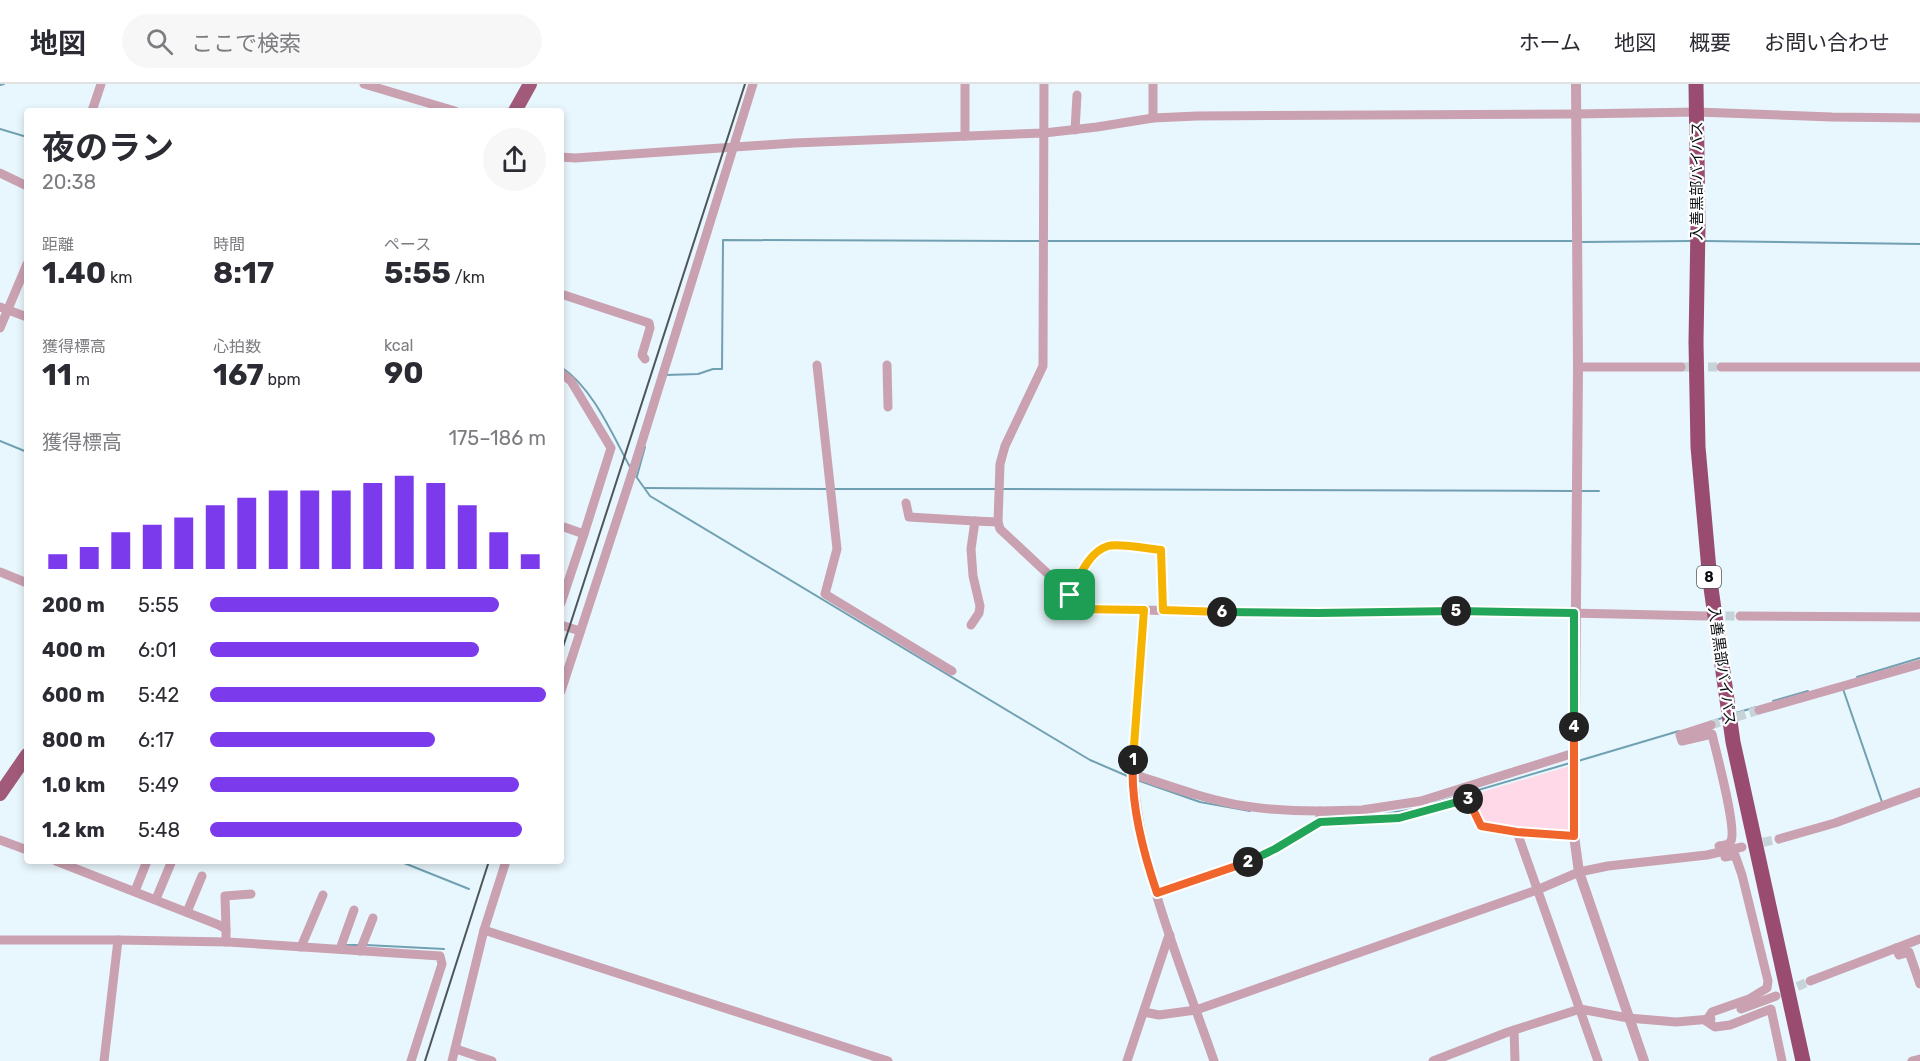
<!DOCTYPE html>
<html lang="ja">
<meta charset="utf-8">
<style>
body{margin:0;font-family:Rubik,"Noto Sans JP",sans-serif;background:#f7f7f7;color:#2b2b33;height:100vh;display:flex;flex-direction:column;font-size:22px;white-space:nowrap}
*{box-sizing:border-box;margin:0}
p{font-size:20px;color:#7c7c81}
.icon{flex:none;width:33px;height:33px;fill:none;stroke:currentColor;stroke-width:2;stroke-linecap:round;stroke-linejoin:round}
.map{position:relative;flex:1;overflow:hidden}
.side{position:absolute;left:24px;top:24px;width:540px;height:756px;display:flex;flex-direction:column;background:#fff;border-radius:6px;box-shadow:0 3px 9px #0003}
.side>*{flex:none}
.pin{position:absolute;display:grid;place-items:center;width:51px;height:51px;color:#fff;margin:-26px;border-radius:12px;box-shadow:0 3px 9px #0006}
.km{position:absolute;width:30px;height:30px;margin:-15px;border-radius:50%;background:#222;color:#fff;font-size:16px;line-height:30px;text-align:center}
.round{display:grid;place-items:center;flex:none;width:63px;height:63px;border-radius:32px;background:#f7f7f7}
.headline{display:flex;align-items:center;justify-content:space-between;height:102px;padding:0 18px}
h1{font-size:33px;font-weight:700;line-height:45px}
.figures{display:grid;grid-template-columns:repeat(3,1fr);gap:9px;height:102px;padding:6px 18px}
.figures div{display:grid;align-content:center}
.figures b{font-size:30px;font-weight:700}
.figures small{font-size:16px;font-weight:400}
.figures p{font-size:16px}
.chart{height:168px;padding:12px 18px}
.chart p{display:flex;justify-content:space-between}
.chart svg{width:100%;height:108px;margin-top:6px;stroke:#7c3aed;stroke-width:6}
ul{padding:0 18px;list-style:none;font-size:20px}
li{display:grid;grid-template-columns:96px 72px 1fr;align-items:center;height:45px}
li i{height:15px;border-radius:8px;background:#7c3aed}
header{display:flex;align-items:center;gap:36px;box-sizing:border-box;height:84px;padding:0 30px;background:#fff;border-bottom:2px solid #e1e1e2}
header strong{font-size:28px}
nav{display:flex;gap:33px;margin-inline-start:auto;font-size:21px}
.search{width:420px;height:54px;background:#f7f7f7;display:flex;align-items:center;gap:15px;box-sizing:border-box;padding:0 21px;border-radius:33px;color:#7c7c81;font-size:22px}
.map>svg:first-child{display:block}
</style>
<header>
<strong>地図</strong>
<div class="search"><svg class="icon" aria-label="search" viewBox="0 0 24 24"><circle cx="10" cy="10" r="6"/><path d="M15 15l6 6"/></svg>ここで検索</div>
<nav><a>ホーム</a><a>地図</a><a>概要</a><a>お問い合わせ</a></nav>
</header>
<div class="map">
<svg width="1920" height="977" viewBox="0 0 1920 977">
<rect width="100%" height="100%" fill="#e8f7fd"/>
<!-- green -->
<path fill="#ffd9e7" d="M 1570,682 L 1570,749 L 1483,739 L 1471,711 Z"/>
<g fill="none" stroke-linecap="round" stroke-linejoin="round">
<!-- stream -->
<g stroke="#70a0b2" stroke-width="2">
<path d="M 0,1 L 4,0"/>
<path d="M 0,45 L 27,53"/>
<path d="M 1047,157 L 1572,157"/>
<path d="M 1704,157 L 1920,160"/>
<path d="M 1581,158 L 1692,157"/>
<path d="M 561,283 C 593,304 612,350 630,383"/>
<path d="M 666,291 L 698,290 L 713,285 L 722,285 L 723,156 L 1041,157"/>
<path d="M 0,357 L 27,368"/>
<path d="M 635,391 L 650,412 L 1090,676 L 1132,694"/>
<path d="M 637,392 L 645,363"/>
<path d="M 645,404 L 829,405"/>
<path d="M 834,405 L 997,405"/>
<path d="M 1002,405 L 1573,407"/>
<path d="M 1581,407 L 1599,407"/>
<path d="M 1857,593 L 1920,574"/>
<path d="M 1843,605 L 1882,718"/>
<path d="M 1773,617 L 1808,607"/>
<path d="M 1736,629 L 1756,623"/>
<path d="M 1710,638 L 1725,633"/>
<path d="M 1578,677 L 1679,647"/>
<path d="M 1137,696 L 1200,718 L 1250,727"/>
<path d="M 1434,719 L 1570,679"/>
<path d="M 1378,731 L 1414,725"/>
<path d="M 1322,732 L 1358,732"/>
<path d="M 399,777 L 469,805"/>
<path d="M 345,861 L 360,861"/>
<path d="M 366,861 L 444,865"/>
</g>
<!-- minor-tunnel -->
<g stroke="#c6d4d9" stroke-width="9" stroke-dasharray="9 4.5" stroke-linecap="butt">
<path d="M 1681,283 L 1721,283"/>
<path d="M 1712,532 L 1740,532"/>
<path d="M 1711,641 L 1759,626"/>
<path d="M 1750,761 L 1779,755"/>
<path d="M 1785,908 L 1810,897"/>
</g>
<!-- minor -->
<g stroke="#caa1b1" stroke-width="9">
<path d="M 364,0 L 455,27"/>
<path d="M 965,0 L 965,52"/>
<path d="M 1044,0 L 1043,282 L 1005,362 L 1000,380 L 998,438 L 1000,445 L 1078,518 L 1078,525 L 1318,529 L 1476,527 L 1706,532"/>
<path d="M 1153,0 L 1153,34"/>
<path d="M 92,27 L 101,0"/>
<path d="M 1075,46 L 1077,11"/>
<path d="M 561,73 L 575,74 L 794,59 L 1044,49 L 1097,43 L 1153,34 L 1197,32 L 1575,30 L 1697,28 L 1832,33 L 1920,34"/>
<path d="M 0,89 L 27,102"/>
<path d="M 561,210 L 649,239 L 650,244 L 642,271 L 645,275"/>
<path d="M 0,223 L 27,233"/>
<path d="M 0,244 L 27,180"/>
<path d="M 817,281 L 837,465 L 825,510 L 952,587"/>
<path d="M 887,281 L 888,323"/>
<path d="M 1578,283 L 1681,283"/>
<path d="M 1721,283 L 1920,283"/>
<path d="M 561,289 L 571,297 L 611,364 L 584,450 L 561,442"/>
<path d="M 906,419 L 909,433 L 975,437"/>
<path d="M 0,488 L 27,499"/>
<path d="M 1070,511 C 1078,495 1089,465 1110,462 C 1124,460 1147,464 1161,466 L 1163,526"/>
<path d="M 561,519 L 584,450"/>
<path d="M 1144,526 L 1133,680 C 1137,783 1181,881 1214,977"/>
<path d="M 1740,532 L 1920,533"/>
<path d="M 561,541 L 580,547"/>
<path d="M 971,541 L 979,529 L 980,522 L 973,492 L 971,465 L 975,437 L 998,438"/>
<path d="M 561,607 L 636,377 L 753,0"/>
<path d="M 1759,626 L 1920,580"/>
<path d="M 1711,641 L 1680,651 L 1682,657 L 1712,650 C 1716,668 1737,744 1731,757 C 1728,762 1723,761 1719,762"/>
<path d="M 1133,690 C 1170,702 1207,716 1245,722 C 1270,726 1295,727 1320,727"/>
<path d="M 1517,748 L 1598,977"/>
<path d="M 1574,752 L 1517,748 L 1481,742 L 1478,737 L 1469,714 L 1399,734 L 1320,738 L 1320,727 L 1362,726 L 1421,717 L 1574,669"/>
<path d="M 1779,755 L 1835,739 L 1920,708"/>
<path d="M 0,756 L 27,766"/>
<path d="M 1725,773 L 1735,771 L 1742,791 L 1768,897 L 1767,904 L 1749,915 L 1712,928 L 1706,937 L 1715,943 L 1730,941 L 1771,925 L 1782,977"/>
<path d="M 56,777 L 219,841 L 226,845 L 226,858"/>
<path d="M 135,807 L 147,777"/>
<path d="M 1157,809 L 1243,781 L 1275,765 L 1320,738"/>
<path d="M 156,815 L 171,779"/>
<path d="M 187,828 L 202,792"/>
<path d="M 226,845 L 225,812 L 251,810"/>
<path d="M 484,846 L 888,977"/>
<path d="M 0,856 L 118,856 L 228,858 L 440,872 L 442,880 L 411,977"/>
<path d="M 301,863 L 323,811"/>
<path d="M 1896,864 L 1899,871 L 1909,868 L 1920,900"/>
<path d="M 340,865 L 354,826"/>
<path d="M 360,867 L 373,834"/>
<path d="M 1810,897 L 1920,855"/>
<path d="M 1741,925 L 1776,912"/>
<path d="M 1144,928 L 1159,931 L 1196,926 L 1537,806 L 1579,788 L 1608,782 L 1707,771 L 1742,763"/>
<path d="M 1514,946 L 1515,977"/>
<path d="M 456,965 L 492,977"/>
<path d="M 104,977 L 118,856"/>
<path d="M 452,977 L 484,846 L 506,777"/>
<path d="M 1127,977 L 1168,854 L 1170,851"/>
<path d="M 1433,977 L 1508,948 L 1580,925 L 1628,934 L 1676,938 L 1711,935"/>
<path d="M 1912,977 L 1920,975"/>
</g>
<!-- tertiary -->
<path stroke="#caa1b1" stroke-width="10" d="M 1576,0 L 1578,283 L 1574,752 L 1579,788 L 1644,977"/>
<!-- primary -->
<g stroke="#a15a79" stroke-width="14">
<path d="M 515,27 L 530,0"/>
<path d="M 0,710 L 27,671"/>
</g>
<!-- trunk -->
<path stroke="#994c6f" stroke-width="15" d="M 1696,0 L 1698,142 L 1696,258 L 1698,363 L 1710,497 L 1733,658 L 1803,977"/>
<!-- rail -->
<g stroke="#4e5659" stroke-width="2">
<path d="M 561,569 L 745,0"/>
<path d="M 425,977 L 489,777"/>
</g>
</g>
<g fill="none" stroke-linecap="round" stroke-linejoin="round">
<!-- split-1 casing -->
<g stroke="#fff" stroke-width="12">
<path id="split-1" d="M 1070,511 L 1078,518 L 1078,525 L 1144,526 L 1133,676"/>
</g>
<!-- split-2 casing -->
<g stroke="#fff" stroke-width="12">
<path id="split-2" d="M 1133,676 C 1130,720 1143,768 1157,809 L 1248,778"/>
</g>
<!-- split-3 casing -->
<g stroke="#fff" stroke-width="12">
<path id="split-3" d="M 1248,778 L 1275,765 L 1320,738 L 1399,734 L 1468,715"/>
</g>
<!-- split-4 casing -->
<g stroke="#fff" stroke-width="12">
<path id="split-4" d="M 1468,715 L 1481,742 L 1517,748 L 1574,752 L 1574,643"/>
</g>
<!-- split-5 casing -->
<g stroke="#fff" stroke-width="12">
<path id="split-5" d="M 1456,527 L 1574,529 L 1574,643"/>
</g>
<!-- split-6 casing -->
<g stroke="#fff" stroke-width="12">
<path id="split-6" d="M 1222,528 L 1318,529 L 1456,527"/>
</g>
<!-- split-7 casing -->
<g stroke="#fff" stroke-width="12">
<path id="split-7" d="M 1070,511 C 1079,494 1088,468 1108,462 C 1118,459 1150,465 1161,466 L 1163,526 L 1222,528"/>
</g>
<!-- split-1 -->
<use href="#split-1" stroke="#f5b400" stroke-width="8"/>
<!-- split-2 -->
<use href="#split-2" stroke="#f0652b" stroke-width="8"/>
<!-- split-3 -->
<use href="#split-3" stroke="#22a559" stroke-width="8"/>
<!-- split-4 -->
<use href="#split-4" stroke="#f0652b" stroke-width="8"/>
<!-- split-5 -->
<use href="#split-5" stroke="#22a559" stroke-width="8"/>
<!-- split-6 -->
<use href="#split-6" stroke="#22a559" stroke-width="8"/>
<!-- split-7 -->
<use href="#split-7" stroke="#f5b400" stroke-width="8"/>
</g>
<g text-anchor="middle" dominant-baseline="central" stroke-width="4.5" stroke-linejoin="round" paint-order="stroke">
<!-- shield labels -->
<rect fill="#fff" stroke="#525657" stroke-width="1.5" x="1697" y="482" width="24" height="22" rx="4.5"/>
<g font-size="14" font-weight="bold" fill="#080d0f">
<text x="1709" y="493">8</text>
</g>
<!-- street labels -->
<g font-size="15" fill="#080d0f" stroke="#fff">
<text transform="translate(1697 97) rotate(-90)">入善黒部バイパス</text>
<text transform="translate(1722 582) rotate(82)">入善黒部バイパス</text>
</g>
</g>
</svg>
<div class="pin" style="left:1070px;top:511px;background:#1e9e55"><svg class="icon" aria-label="arrive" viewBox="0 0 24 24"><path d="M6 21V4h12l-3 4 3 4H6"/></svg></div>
<b class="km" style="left:1133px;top:676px">1</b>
<b class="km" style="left:1248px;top:778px">2</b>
<b class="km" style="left:1468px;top:715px">3</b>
<b class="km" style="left:1574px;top:643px">4</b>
<b class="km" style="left:1456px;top:527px">5</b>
<b class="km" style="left:1222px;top:528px">6</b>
<section class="side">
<div class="headline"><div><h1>夜のラン</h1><p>20:38</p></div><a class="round"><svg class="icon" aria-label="share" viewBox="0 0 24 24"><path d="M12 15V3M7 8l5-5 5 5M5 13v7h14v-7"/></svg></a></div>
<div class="figures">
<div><p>距離</p><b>1.40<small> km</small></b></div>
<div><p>時間</p><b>8:17</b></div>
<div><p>ペース</p><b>5:55<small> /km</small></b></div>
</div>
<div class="figures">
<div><p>獲得標高</p><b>11<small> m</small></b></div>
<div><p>心拍数</p><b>167<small> bpm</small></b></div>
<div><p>kcal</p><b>90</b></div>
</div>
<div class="chart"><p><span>獲得標高</span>175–186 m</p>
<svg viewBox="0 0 160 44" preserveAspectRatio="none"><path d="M5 44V38M15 44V35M25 44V29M35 44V26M45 44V23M55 44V18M65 44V15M75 44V12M85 44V12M95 44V12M105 44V9M115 44V6M125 44V9M135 44V18M145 44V29M155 44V38"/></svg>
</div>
<ul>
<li><b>200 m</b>5:55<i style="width:86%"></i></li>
<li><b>400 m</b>6:01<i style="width:80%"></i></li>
<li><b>600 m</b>5:42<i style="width:100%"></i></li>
<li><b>800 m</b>6:17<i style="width:67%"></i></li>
<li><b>1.0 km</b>5:49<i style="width:92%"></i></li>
<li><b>1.2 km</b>5:48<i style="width:93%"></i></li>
</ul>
</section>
</div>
